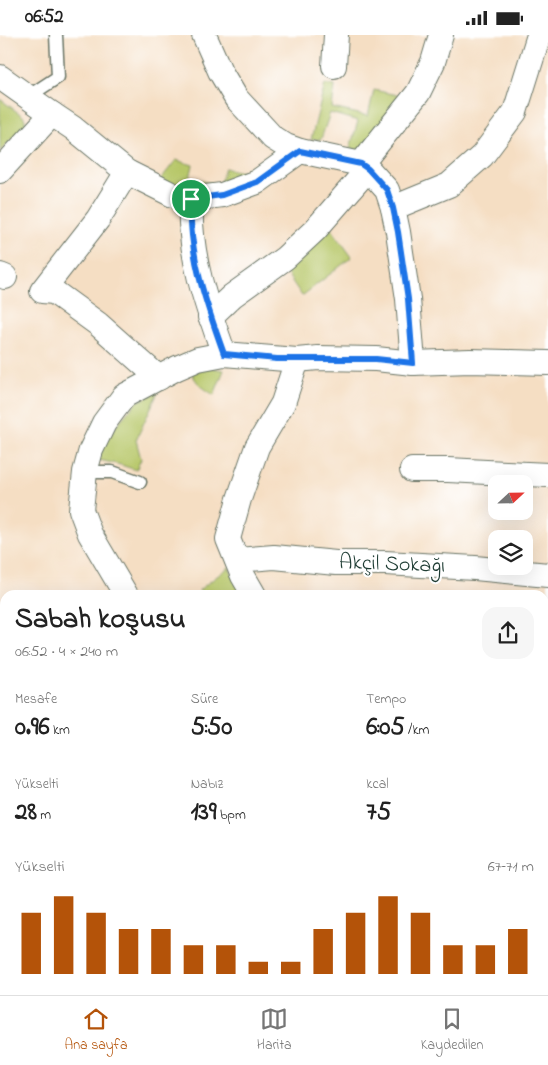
<!DOCTYPE html>
<html lang="tr">
<meta charset="utf-8">
<style>
body{margin:0;font-family:"Indie Flower",sans-serif;background:#f6f6f6;color:#222;height:100vh;display:flex;flex-direction:column;font-size:19px;white-space:nowrap}
*{box-sizing:border-box;margin:0}
p{font-size:16px;color:#767676}
.icon{flex:none;width:28px;height:28px;fill:none;stroke:currentColor;stroke-width:2;stroke-linecap:round;stroke-linejoin:round}
.map{position:relative;flex:1;overflow:hidden}
.side{position:absolute;left:0px;top:555px;width:549px;height:405px;display:flex;flex-direction:column;background:#fff;border-radius:15px 15px 0 0;box-shadow:0 5px 20px #0002}
.side>*{flex:none}
.needle{width:32px;rotate:68deg}
.fabs{position:absolute;left:488px;top:440px;display:grid;gap:10px}
.fabs a{display:grid;place-items:center;width:45px;height:45px;border-radius:10px;background:#fff;box-shadow:0 5px 20px #0002;font-size:25px}
.pin{position:absolute;display:grid;place-items:center;width:42px;height:42px;color:#fff;margin:-21px;border:2px solid #fff;border-radius:50%;box-shadow:0 1px 5px #0007}
.round{display:grid;place-items:center;flex:none;width:52px;height:52px;border-radius:15px;background:#f6f6f6}
.overview{display:flex;align-items:center;justify-content:space-between;height:85px;padding:0 15px}
h1{font-size:28px;font-weight:800;line-height:38px}
.metrics{display:grid;grid-template-columns:repeat(3,1fr);gap:8px;height:85px;padding:5px 15px}
.metrics div{display:grid;align-content:center}
.metrics b{font-size:25px;font-weight:800}
.metrics small{font-size:14px;font-weight:400}
.metrics p{font-size:14px}
.chart{height:140px;padding:10px 15px}
.chart p{display:flex;justify-content:space-between}
.chart svg{width:100%;height:90px;margin-top:5px;stroke:#b45309;stroke-width:6}
.status{display:flex;justify-content:space-between;align-items:center;height:35px;padding:0 25px;background:#fff;direction:ltr}
.status svg{height:14px;fill:currentColor}
.tab-bar{display:flex;justify-content:space-around;align-items:center;height:70px;border-top:1px solid #e0e0e0;background:#fff;font-size:14px;color:#767676}
.tab-bar a{display:grid;justify-items:center;gap:2px}
.tab-bar .current{color:#b45309}
.map>svg:first-child{display:block}
</style>
<div class="status"><b>06:52</b><svg viewBox="0 0 49 12"><path d="M0 12V9h3v3zM5 12V6h3v6zM10 12V3h3v9zM15 12V0h3v12zM26 1h20v11H26zM47 4h2v5h-2z"/></svg></div>
<div class="map">
<svg width="548" height="960" viewBox="0 0 548 960">
<rect width="100%" height="100%" fill="#fff"/>
<filter id="ink" filterUnits="userSpaceOnUse"><feTurbulence type="fractalNoise" baseFrequency=".02" numOctaves="2"/><feDisplacementMap in="SourceGraphic" scale="10" xChannelSelector="R" yChannelSelector="G"/><feConvolveMatrix kernelMatrix="1 2 1 2 8 2 1 2 1" color-interpolation-filters="sRGB"/></filter>
<filter id="wash" filterUnits="userSpaceOnUse"><feTurbulence type="fractalNoise" baseFrequency=".0096" numOctaves="4" result="noise"/><feDisplacementMap in="SourceGraphic" scale="20" xChannelSelector="R" yChannelSelector="G"/><feGaussianBlur stdDeviation="1.12" result="paint"/><feColorMatrix in="noise" values="0 0 0 0 0 0 0 0 0 0 0 0 0 0 0 0 0 1.4 0 .05"/><feComposite in="paint" operator="in"/></filter>
<g filter="url(#wash)">
<rect width="100%" height="100%" fill="#f5dec3"/>
<!-- green -->
<g fill="#b7c769" stroke="#6b824e">
<path d="M 325,49 L 335,51 L 332,73 L 368,81 L 374,55 L 406,62 L 359,115 L 350,113 L 358,86 L 330,78 L 321,104 L 311,105 Z"/>
<path d="M 0,64 L 24,82 L 26,90 L 0,116 Z"/>
<path d="M 176,125 L 193,130 L 190,143 L 219,150 L 225,133 L 255,140 L 222,155 L 157,149 Z"/>
<path d="M 331,193 L 352,222 L 302,261 L 285,236 Z"/>
<path d="M 207,332 L 224,335 L 214,360 C 205,354 196,349 192,338 Z"/>
<path d="M 158,357 L 136,405 L 141,424 L 136,435 L 121,430 L 99,425 L 101,413 L 118,388 L 137,367 Z"/>
<path d="M 229,532 L 243,560 L 202,560 L 199,555 Z"/>
<path d="M 362,955 L 432,955 L 432,960 L 365,960 Z"/>
</g>
</g>
<g filter="url(#ink)">
<g fill="none" stroke-linecap="round" stroke-linejoin="round">
<!-- lane casing -->
<g stroke="#6a7566" stroke-width="15">
<g id="lane">
<path d="M 26,63 L 58,42 L 56,0"/>
<path d="M 85,437 L 112,437 L 140,447"/>
</g>
</g>
<!-- street casing -->
<g stroke="#6a7566" stroke-width="26">
<g id="street">
<path d="M 204,0 L 220,36 L 236,63 L 273,103 L 286,111 L 300,116 L 361,129 L 368,134 L 387,155 L 393,173 L 398,197 L 408,264 L 413,328"/>
<path d="M 334,31 L 336,0"/>
<path d="M 0,42 L 52,79 L 0,136"/>
<path d="M 52,79 L 73,93 L 127,137 L 173,160 L 191,164 L 222,160 L 257,147 L 300,116"/>
<path d="M 361,129 L 418,58 L 433,27 L 441,0"/>
<path d="M 127,137 L 98,184 L 42,256 L 54,257 L 98,289 L 159,343"/>
<path d="M 191,164 C 188,218 206,269 224,319"/>
<path d="M 393,173 L 449,150 L 482,121 L 515,77 L 539,0"/>
<path d="M 0,240 L 5,242"/>
<path d="M 210,282 L 232,261 L 285,223 L 315,195 L 368,134"/>
<path d="M 412,435 L 448,435 L 548,440"/>
<path d="M 237,525 L 274,522 L 336,528 L 385,528 L 475,533 L 548,540"/>
<path d="M 126,560 L 90,499 L 81,475 L 85,437 L 91,415 L 104,388 L 124,361 L 177,333 L 198,324 L 224,319 L 297,325 L 318,323 L 376,324 L 413,328 L 470,326 L 548,328"/>
<path d="M 254,560 L 243,541 L 228,504 L 239,464 L 257,412 L 283,368 L 297,325"/>
<path d="M 544,642 L 548,642"/>
<path d="M 544,739 L 548,739"/>
<path d="M 0,803 L 5,799"/>
<path d="M 544,847 L 548,847"/>
<path d="M 544,945 L 548,946"/>
<path d="M 242,955 L 242,960"/>
<path d="M 347,955 L 348,960"/>
</g>
</g>
<!-- secondary casing -->
<g stroke="#6a7566" stroke-width="30">
<g id="secondary">
<path d="M 0,675 L 5,690"/>
<path d="M 0,741 L 5,755"/>
<path d="M 84,955 L 86,960"/>
<path d="M 107,955 L 109,960"/>
</g>
</g>
<!-- lane -->
<use href="#lane" stroke="#fff" stroke-width="12"/>
<!-- street -->
<use href="#street" stroke="#fff" stroke-width="24"/>
<!-- secondary -->
<use href="#secondary" stroke="#fff" stroke-width="28"/>
</g>
</g>
<g fill="none" stroke-linecap="round" stroke-linejoin="round" filter="url(#ink)">
<!-- route casing -->
<g stroke="#fff" stroke-width="10">
<path id="route" d="M 300,116 L 361,129 L 368,134 L 387,155 L 393,173 L 398,197 L 408,264 L 413,328 L 376,324 L 277,324 L 224,319 C 206,269 188,218 191,164 L 222,160 L 257,147 Z"/>
</g>
<!-- route -->
<use href="#route" stroke="#1a73e8" stroke-width="6"/>
</g>
<g text-anchor="middle" dominant-baseline="central" stroke-width="4" stroke-linejoin="round" paint-order="stroke">
<!-- street labels -->
<g font-size="22" fill="#1f3d34" stroke="#fff">
<text transform="translate(392 530) rotate(2)">Akçil Sokağı</text>
</g>
</g>
</svg>
<div class="fabs">
<a><svg class="needle" viewBox="-14 -14 28 28"><path d="M0-13l5 13h-10z" fill="#e53935"/><path d="M0 13l5-13h-10z" fill="#767676"/></svg></a>
<a><svg class="icon" aria-label="layers" viewBox="0 0 24 24"><path d="M12 4l9 5-9 5-9-5zM3 14l9 5 9-5"/></svg></a>
</div>
<div class="pin" style="left:191px;top:164px;background:#1e9e55"><svg class="icon" aria-label="arrive" viewBox="0 0 24 24"><path d="M6 21V4h12l-3 4 3 4H6"/></svg></div>
<section class="side">
<div class="overview"><div><h1>Sabah koşusu</h1><p>06:52 · 4 × 240 m</p></div><a class="round"><svg class="icon" aria-label="share" viewBox="0 0 24 24"><path d="M12 15V3M7 8l5-5 5 5M5 13v7h14v-7"/></svg></a></div>
<div class="metrics">
<div><p>Mesafe</p><b>0.96<small> km</small></b></div>
<div><p>Süre</p><b>5:50</b></div>
<div><p>Tempo</p><b>6:05<small> /km</small></b></div>
</div>
<div class="metrics">
<div><p>Yükselti</p><b>28<small> m</small></b></div>
<div><p>Nabız</p><b>139<small> bpm</small></b></div>
<div><p>kcal</p><b>75</b></div>
</div>
<div class="chart"><p><span>Yükselti</span>67–71 m</p>
<svg viewBox="0 0 160 44" preserveAspectRatio="none"><path d="M5 44V14M15 44V6M25 44V14M35 44V22M45 44V22M55 44V30M65 44V30M75 44V38M85 44V38M95 44V22M105 44V14M115 44V6M125 44V14M135 44V30M145 44V30M155 44V22"/></svg>
</div>
</section>
</div>
<nav class="tab-bar">
<a class="current"><svg class="icon" aria-label="home" viewBox="0 0 24 24"><path d="M3 11l9-7 9 7M6 9v11h12V9"/></svg>Ana sayfa</a>
<a><svg class="icon" aria-label="map" viewBox="0 0 24 24"><path d="M3 6l6-2 6 2 6-2v14l-6 2-6-2-6 2zM9 4v14M15 6v14"/></svg>Harita</a>
<a><svg class="icon" aria-label="saved" viewBox="0 0 24 24"><path d="M7 4h10v16l-5-4-5 4z"/></svg>Kaydedilen</a>
</nav>
